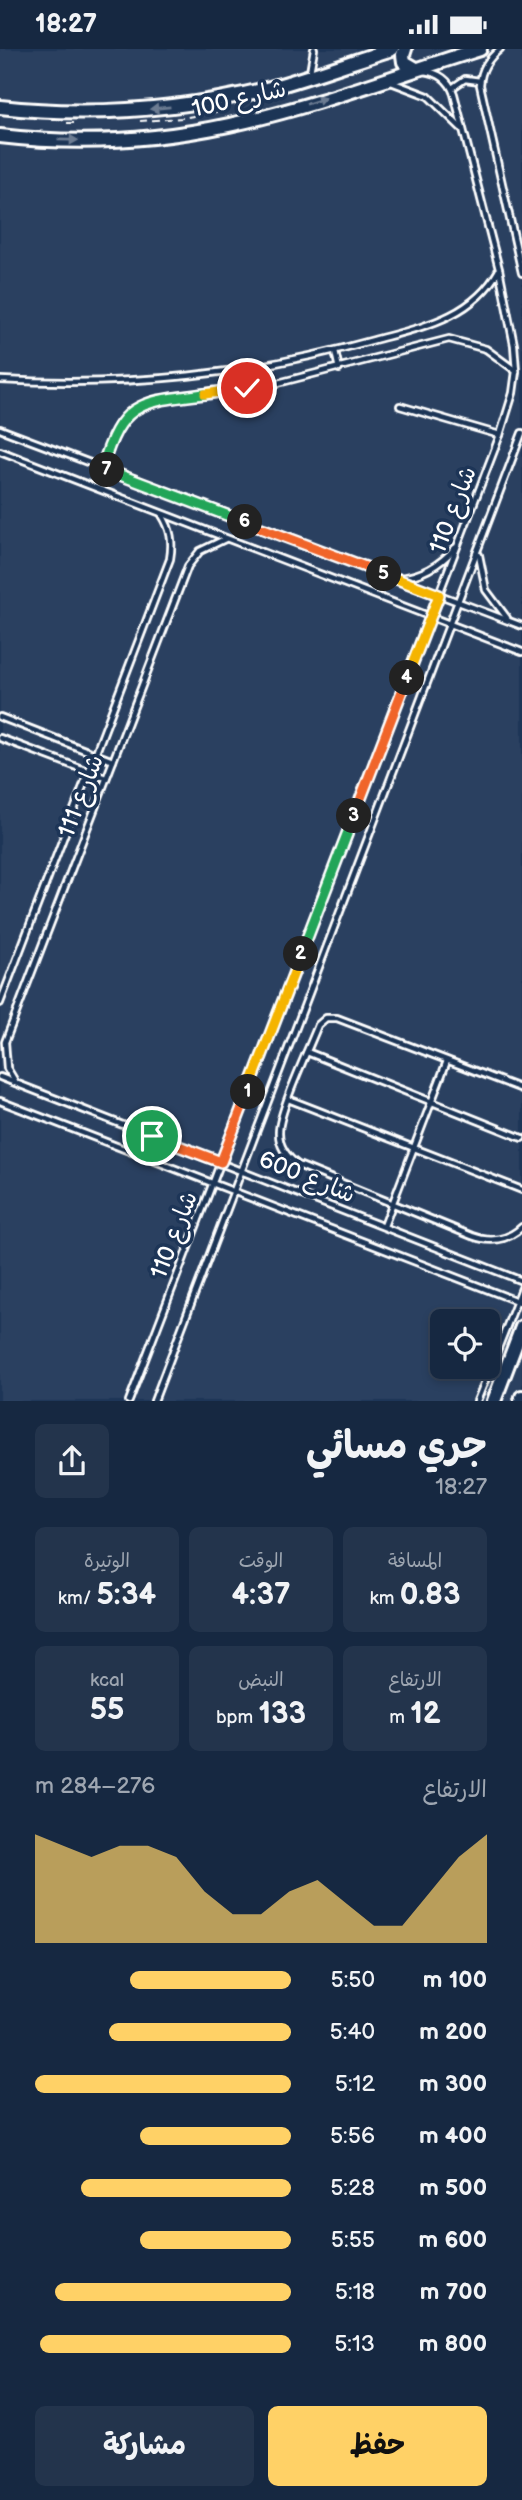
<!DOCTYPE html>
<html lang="ar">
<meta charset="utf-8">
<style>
body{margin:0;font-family:"Balsamiq Sans","Playpen Sans Arabic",sans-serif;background:#23344c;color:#f1f3f6;direction:rtl;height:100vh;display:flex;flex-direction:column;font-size:26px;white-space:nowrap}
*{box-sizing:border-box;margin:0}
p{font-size:23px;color:#9ea6b1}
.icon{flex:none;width:38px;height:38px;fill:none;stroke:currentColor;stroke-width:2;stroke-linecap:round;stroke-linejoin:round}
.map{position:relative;height:1352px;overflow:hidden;direction:ltr}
.drawer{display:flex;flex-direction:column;background:#162841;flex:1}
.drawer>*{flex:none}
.buttons{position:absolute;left:430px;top:1260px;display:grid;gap:14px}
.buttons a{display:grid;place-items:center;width:70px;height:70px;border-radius:10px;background:#162841;box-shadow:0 4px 10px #0003,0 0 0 2px #35445a;font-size:35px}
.pin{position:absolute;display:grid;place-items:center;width:60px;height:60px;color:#fff;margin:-30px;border:4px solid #fff;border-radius:50%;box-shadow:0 2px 7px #0007}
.km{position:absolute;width:35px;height:35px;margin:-18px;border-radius:50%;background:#222;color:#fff;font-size:19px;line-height:35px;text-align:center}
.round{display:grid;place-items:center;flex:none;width:74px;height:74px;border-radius:10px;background:#23344c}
.overview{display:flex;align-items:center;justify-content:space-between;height:119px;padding:0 35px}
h1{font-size:38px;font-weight:700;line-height:52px}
.metrics{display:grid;grid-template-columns:repeat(3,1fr);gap:10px;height:119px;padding:7px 35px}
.metrics div{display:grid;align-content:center;border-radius:10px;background:#23344c;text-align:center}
.metrics b{font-size:30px;font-weight:700}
.metrics small{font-size:19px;font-weight:400}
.metrics p{font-size:19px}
.chart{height:196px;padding:14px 35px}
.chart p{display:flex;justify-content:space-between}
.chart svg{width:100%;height:126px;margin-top:7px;fill:#ffd166;opacity:.7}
.primary-button{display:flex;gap:14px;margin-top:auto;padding:14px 35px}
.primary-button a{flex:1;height:80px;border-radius:10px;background:#ffd166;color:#111;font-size:28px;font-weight:700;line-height:80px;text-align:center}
.primary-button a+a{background:#23344c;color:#f1f3f6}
ul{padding:0 35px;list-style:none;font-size:23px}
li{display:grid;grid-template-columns:112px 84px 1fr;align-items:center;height:52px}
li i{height:18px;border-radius:9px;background:#ffd166}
.status{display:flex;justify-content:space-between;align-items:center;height:49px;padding:0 35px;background:#162841;direction:ltr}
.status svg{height:19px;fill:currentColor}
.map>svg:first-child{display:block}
</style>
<div class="status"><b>18:27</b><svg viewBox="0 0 49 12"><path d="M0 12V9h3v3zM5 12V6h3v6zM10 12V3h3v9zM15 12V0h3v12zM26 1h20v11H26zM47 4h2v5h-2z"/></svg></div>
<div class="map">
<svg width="522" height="1352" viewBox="0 0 522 1352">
<rect width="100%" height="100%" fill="#1d3557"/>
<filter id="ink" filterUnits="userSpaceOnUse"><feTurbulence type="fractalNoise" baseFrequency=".0143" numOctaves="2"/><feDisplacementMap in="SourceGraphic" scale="14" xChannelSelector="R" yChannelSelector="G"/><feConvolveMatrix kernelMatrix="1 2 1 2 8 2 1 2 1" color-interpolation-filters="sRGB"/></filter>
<g filter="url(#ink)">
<!-- built -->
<path fill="#2a4161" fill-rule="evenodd" d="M 0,0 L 522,0 L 522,1352 L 0,1352 ZM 443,1272 L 488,1272 L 488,1318 L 443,1318 Z"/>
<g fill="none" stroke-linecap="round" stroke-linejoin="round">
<!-- lane casing -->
<g stroke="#fff" stroke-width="10">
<g id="lane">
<path d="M 500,0 C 488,10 481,20 480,36 L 522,224"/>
<path d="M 310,23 L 314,0"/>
<path d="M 391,33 L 428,47 L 461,79"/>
<path d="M 452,39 L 465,30 L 480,32"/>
<path d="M 335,302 L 339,320"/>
<path d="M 0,331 C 129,338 249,326 374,291 C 422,278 472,269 499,221"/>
<path d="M 400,357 L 500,386"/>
<path d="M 0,380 L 522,577"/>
<path d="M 0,402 L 522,603"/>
<path d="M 102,419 L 118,377 L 133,361 L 154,351 L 278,334 L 449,290 L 486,300 L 516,322"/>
<path d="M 479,506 L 486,541 L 507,569"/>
<path d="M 399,529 C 422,527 440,516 455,499"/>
<path d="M 0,668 L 113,712"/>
<path d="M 0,689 L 106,729"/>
<path d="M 0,954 L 170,510 C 173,493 171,480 162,466"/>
<path d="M 307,1003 L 522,1089"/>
<path d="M 0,1028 L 522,1232"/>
<path d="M 16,1034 L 7,1019 L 5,993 L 188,517 L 200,502 L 225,490"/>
<path d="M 522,1040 L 337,969 L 326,969 L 318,976 C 309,999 278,1064 279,1084 C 279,1098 287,1108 298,1116 L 472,1187 C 491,1194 507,1192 522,1178"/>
<path d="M 288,1050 L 522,1141"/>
<path d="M 0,1052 L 522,1254"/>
<path d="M 384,1177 L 447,1012"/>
<path d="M 129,1352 L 500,386 L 513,344 L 516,322 L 514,296 L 499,220 L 454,45 C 449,30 439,24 424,22"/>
<path d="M 154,1352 L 522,384"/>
<path d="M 477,1352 L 522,1239"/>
</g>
</g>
<!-- secondary casing -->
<g stroke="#fff" stroke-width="18">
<g id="secondary">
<path d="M 405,0 L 403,6 L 404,13 L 416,20"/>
<path d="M 0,58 C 91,68 181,61 270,39 C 311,28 351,13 392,0"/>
<path d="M 0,87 C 76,96 154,92 229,76 C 314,58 397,26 480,0"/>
<path d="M 494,1352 L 522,1278"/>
<path d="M 521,1352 L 522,1348"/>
</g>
</g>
<!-- path -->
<g stroke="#fff" stroke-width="2" stroke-dasharray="7 5" stroke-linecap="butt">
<path d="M 140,72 L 182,69 L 221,62"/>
<path d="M 67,74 L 79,74"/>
</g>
<!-- lane -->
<use href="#lane" stroke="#1d3557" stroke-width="4.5"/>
<!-- secondary -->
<use href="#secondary" stroke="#1d3557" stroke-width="12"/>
</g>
<!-- one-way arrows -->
<defs><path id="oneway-solid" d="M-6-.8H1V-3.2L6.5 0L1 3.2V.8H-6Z" transform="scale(1.75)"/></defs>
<g fill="#6c7c92">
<use href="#oneway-solid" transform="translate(316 52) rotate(-18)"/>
<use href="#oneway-solid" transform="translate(160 59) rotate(174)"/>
<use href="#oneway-solid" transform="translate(68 91) rotate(1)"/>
</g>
</g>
<g fill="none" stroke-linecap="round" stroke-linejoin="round" filter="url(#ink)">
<!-- split-1 casing -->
<g stroke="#fff" stroke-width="14">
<path id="split-1" d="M 152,1087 L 221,1113 L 248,1043"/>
</g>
<!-- split-2 casing -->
<g stroke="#fff" stroke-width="14">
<path id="split-2" d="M 248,1043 L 301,905"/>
</g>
<!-- split-3 casing -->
<g stroke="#fff" stroke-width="14">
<path id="split-3" d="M 301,905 L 354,767"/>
</g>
<!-- split-4 casing -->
<g stroke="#fff" stroke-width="14">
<path id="split-4" d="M 354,767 L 407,629"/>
</g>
<!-- split-5 casing -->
<g stroke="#fff" stroke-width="14">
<path id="split-5" d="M 384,525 L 439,546 L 407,629"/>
</g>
<!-- split-6 casing -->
<g stroke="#fff" stroke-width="14">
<path id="split-6" d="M 245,473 L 384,525"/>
</g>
<!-- split-7 casing -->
<g stroke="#fff" stroke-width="14">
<path id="split-7" d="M 107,421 L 245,473"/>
</g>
<!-- split-8 casing -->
<g stroke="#fff" stroke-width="14">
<path id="split-8" d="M 107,421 L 102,419 C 122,351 141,353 205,345"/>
</g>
<!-- split-9 casing -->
<g stroke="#fff" stroke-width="14">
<path id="split-9" d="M 205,345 L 247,339"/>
</g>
<!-- split-1 -->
<use href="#split-1" stroke="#f0652b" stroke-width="9"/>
<!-- split-2 -->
<use href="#split-2" stroke="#f5b400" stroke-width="9"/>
<!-- split-3 -->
<use href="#split-3" stroke="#22a559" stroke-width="9"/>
<!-- split-4 -->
<use href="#split-4" stroke="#f0652b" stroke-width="9"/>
<!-- split-5 -->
<use href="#split-5" stroke="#f5b400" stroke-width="9"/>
<!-- split-6 -->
<use href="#split-6" stroke="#f0652b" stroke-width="9"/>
<!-- split-7 -->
<use href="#split-7" stroke="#22a559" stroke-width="9"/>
<!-- split-8 -->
<use href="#split-8" stroke="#22a559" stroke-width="9"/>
<!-- split-9 -->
<use href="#split-9" stroke="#f5b400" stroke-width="9"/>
</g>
<g text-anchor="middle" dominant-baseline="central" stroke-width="7" stroke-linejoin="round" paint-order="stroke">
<!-- street labels -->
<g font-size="24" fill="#fff" stroke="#1d3557">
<text transform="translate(239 50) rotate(-13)">شارع 100</text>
<text transform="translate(453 461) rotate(-69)">شارع 110</text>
<text transform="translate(81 747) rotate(-69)">شارع 111</text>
<text transform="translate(307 1128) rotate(22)">شارع 600</text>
<text transform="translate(174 1186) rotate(-69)">شارع 110</text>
</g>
</g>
</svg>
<div class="buttons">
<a><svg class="icon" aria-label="locate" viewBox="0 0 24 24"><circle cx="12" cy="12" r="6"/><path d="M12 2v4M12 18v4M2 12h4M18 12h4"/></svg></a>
</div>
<div class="pin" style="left:152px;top:1087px;background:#1e9e55"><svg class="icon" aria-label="arrive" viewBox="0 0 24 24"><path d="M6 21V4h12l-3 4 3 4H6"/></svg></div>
<div class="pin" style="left:247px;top:339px;background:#d93025"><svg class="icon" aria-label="check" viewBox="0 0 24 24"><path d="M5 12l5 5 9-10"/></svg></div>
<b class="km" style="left:248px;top:1043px">1</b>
<b class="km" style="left:301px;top:905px">2</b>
<b class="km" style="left:354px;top:767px">3</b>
<b class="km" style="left:407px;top:629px">4</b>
<b class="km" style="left:384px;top:525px">5</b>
<b class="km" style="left:245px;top:473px">6</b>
<b class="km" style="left:107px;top:421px">7</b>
</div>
<section class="drawer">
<div class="overview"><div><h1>جري مسائي</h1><p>18:27</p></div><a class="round"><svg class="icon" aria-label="share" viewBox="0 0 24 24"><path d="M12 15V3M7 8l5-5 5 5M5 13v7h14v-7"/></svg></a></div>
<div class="metrics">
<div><p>المسافة</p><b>0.83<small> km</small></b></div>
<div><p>الوقت</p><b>4:37</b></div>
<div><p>الوتيرة</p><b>5:34<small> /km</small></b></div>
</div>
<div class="metrics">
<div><p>الارتفاع</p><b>12<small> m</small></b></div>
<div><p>النبض</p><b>133<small> bpm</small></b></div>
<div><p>kcal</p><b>55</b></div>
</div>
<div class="chart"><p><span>الارتفاع</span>276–284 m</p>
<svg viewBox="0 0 160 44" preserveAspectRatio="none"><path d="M0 44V6L10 10L20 14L30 10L40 10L50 14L60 26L70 34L80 34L90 26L100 22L110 30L120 38L130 38L140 26L150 14L160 6V44z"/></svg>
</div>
<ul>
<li><b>100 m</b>5:50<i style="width:63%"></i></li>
<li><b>200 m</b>5:40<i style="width:71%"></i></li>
<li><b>300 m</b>5:12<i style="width:100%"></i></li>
<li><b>400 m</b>5:56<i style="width:59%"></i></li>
<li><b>500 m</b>5:28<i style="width:82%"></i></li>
<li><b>600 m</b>5:55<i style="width:59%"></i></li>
<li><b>700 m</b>5:18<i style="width:92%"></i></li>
<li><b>800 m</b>5:13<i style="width:98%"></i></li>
</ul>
<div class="primary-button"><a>حفظ</a><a>مشاركة</a></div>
</section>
